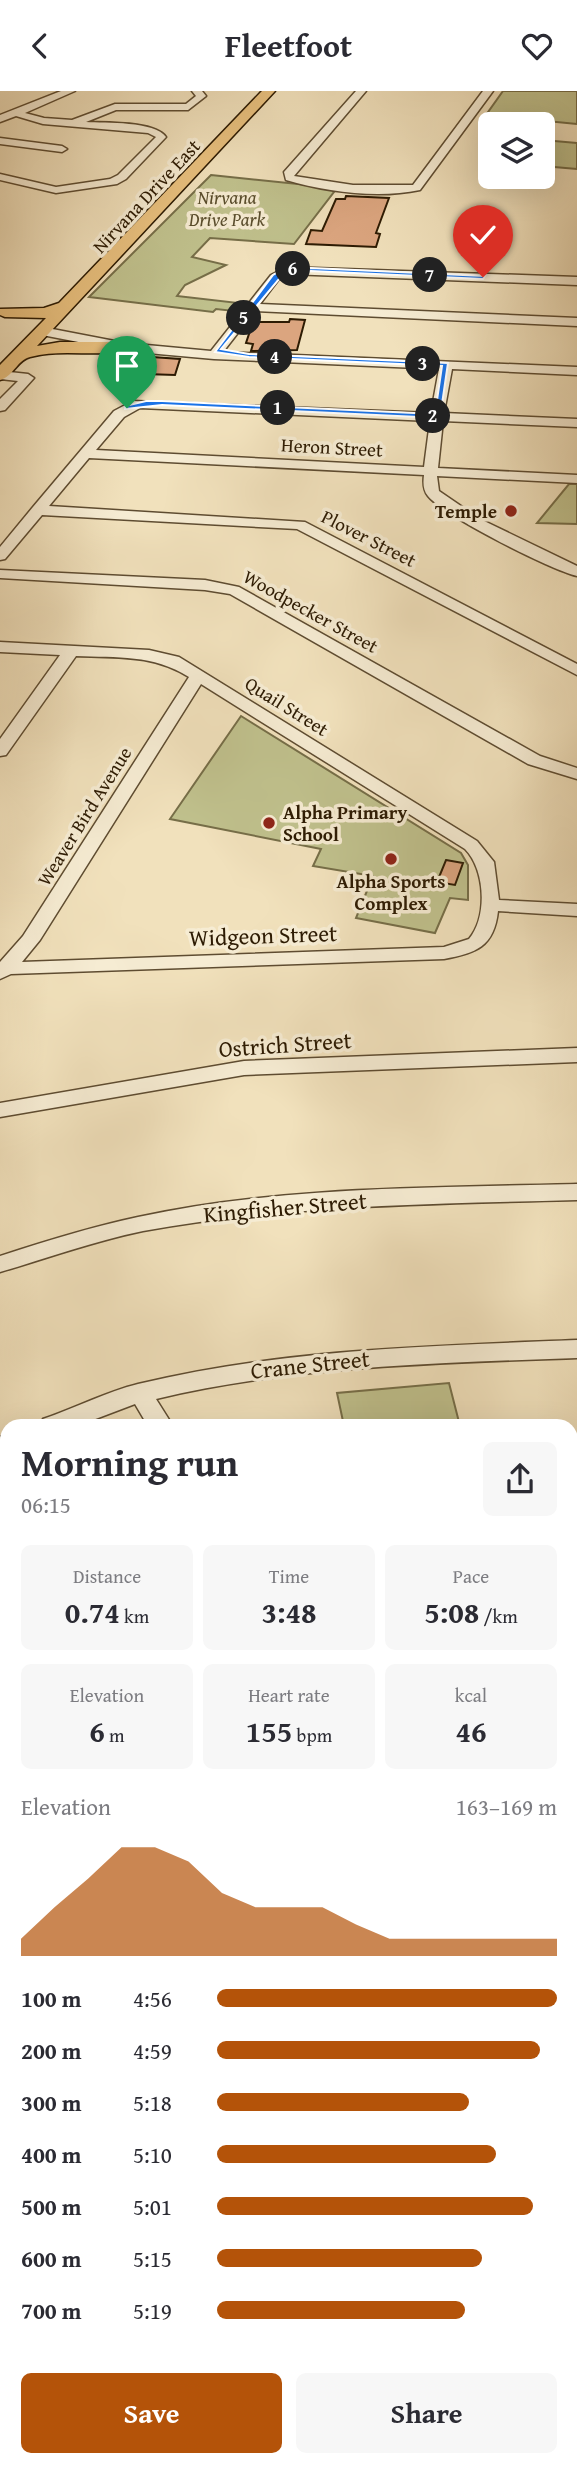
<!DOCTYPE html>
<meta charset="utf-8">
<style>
body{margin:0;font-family:"Gentium Book Plus",serif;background:#f7f7f7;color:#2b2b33;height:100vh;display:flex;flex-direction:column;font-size:26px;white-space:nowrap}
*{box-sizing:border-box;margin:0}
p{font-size:23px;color:#7c7c81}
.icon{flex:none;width:38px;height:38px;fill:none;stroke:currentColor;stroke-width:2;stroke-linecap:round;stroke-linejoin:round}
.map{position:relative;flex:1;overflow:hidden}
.details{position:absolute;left:0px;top:1328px;width:578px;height:1048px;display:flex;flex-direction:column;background:#fff;border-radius:21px 21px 0 0;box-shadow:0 7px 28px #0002}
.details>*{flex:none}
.fabs{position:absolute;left:478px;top:21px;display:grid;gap:14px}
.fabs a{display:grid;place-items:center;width:77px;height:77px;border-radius:10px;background:#fff;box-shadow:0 7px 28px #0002;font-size:35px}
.pin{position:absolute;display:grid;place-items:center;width:60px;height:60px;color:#fff;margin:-72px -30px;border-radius:50% 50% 50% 0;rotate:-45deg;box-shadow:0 0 7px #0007}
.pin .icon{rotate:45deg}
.km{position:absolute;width:35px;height:35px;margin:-18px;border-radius:50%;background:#222;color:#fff;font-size:19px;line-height:35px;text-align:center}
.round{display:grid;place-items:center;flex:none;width:74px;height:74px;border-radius:10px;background:#f7f7f7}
.head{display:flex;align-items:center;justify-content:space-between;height:119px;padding:0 21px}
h1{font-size:38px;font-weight:700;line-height:52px}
.stats{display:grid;grid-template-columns:repeat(3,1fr);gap:10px;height:119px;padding:7px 21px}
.stats div{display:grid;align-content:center;border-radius:10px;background:#f7f7f7;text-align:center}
.stats b{font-size:30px;font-weight:700}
.stats small{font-size:19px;font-weight:400}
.stats p{font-size:19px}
.chart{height:196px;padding:14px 21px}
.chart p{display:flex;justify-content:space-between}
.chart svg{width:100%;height:126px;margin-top:7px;fill:#b45309;opacity:.7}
.cta{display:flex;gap:14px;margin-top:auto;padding:14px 21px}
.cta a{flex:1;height:80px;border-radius:10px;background:#b45309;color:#fff;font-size:28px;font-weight:700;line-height:80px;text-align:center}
.cta a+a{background:#f7f7f7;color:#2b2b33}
ul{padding:0 21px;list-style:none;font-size:23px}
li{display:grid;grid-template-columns:112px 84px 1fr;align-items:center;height:52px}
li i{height:18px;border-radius:9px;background:#b45309}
header{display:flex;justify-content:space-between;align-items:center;height:91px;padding:0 21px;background:#fff;font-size:32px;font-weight:700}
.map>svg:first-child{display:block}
</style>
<header><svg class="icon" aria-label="back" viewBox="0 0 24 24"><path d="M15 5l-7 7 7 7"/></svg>Fleetfoot<svg class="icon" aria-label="heart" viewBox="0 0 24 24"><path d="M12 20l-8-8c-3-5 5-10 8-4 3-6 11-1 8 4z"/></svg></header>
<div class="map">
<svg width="577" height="2375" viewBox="0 0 577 2375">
<rect width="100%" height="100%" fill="#f1e1bc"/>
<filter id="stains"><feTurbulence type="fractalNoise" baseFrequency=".00286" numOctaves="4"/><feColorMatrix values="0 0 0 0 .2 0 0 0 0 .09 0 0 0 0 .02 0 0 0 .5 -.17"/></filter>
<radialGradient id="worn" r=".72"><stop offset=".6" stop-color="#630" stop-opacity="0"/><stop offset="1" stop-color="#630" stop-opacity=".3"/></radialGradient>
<!-- green -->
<g fill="#c0c18d" stroke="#766e48" stroke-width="2">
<path d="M 503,0 L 577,0 L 577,33 L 486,24 Z"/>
<path d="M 543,49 L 577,52 L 577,78 L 543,75 Z"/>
<path d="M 211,84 L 337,97 L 294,153 L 210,147 L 192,166 L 226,174 L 185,194 L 177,205 L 247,213 L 243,221 L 216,218 L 213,221 L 89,206 Z"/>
<path d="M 569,393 L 577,393 L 577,433 L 537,432 Z"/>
<path d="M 241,625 L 461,762 L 468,774 L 468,809 L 450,807 L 435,842 L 356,827 L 373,785 L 313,775 L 321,758 L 170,728 Z"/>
<path d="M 449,1292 L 460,1335 L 344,1335 L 337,1302 Z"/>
<path d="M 571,1667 L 577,1667 L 577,1909 L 570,1899 Z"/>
</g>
<!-- building -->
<g fill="#dba57f" stroke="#2d1b03" stroke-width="2">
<path d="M 346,105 L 389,107 L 376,142 L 380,143 L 376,156 L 306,153 L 311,139 L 322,140 L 336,108 L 345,108 Z"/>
<path d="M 290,228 L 305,229 L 297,259 L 251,260 L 253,253 L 246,252 L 253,231 L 289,231 Z"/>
<path d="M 152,266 L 180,268 L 175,284 L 146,283 Z"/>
<path d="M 446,769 L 463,772 L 455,794 L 437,791 Z"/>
</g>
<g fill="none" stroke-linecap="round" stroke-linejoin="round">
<!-- minor casing -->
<g stroke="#5e4c31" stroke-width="3">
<g id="minor">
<path d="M 61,0 L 75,0 L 25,22 L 44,27 L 72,29 L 115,13 L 186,13 L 196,5 L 192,0 L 202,0 L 206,5 L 188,19 L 116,19 L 86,31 C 105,32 155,30 166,46 L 126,88 L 117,93 L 56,102 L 0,89 L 0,83 L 56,96 L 110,88 L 118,84 L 156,46 L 148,42 L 43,33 L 16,25 L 0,31 L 0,24 Z"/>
<path d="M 356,0 L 366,0 L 294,85 L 353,94 L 413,94 L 483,0 L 493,0 L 420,99 C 378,108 327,101 286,89 L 284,81 Z"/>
<path d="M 0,47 L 62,55 L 67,58 L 62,61 L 0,53 Z"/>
<path d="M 287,176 L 577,186 L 577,194 L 289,183 L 279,188 L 260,213 L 577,227 L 577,235 L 255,220 L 223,261 L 577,276 L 577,284 L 452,278 L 444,322 L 577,328 L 577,336 L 443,330 L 438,377 L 577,384 L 577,392 L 437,385 L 439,400 L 480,428 L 577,475 L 577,485 C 551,479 444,425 428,405 C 423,399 423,392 424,384 L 89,367 L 49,415 L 305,431 L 577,573 L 577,584 L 297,438 L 42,424 L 5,468 L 0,469 L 0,456 L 33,416 L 114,320 L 133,310 L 431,322 L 439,278 L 214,268 L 125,260 L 42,244 L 36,240 L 42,236 L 125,252 L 211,260 L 271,184 ZM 140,317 L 430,330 L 424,376 L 96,359 L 124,326 Z"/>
<path d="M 0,280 L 28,283 L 34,287 L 5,319 L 0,320 L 0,308 L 18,290 L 0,288 Z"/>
<path d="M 0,479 L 205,489 L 239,496 L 540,665 L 577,677 L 577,688 L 528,673 L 230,503 L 205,499 L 0,487 Z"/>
<path d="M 0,551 L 149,559 L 179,566 L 477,750 L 494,771 L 499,809 L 577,813 L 577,825 L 498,820 C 494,856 476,862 444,868 L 11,883 L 0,888 L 0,871 L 23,845 L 189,586 C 152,563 118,567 76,565 L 6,664 L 0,665 L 0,648 L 60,564 L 0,561 ZM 201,593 L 465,758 C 485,778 488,825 469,848 L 444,856 L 22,871 L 40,849 Z"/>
<path d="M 577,957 L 577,971 L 244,984 L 0,1026 L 0,1012 L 244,970 Z"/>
<path d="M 577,1093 L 577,1109 C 432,1113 286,1114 143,1140 C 94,1150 48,1167 0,1181 L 0,1165 C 46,1150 91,1136 138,1126 C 281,1095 431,1097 577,1093 Z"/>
<path d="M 577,1249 L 577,1267 C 436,1272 295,1275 156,1308 L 173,1335 L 148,1335 L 135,1313 L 77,1335 L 40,1335 L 43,1328 C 75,1317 106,1301 138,1293 C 282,1258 430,1255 577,1249 Z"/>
<path d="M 7,1343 L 7,1363 L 0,1366 L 0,1346 Z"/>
<path d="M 0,1512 L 7,1514 L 7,1548 L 0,1546 Z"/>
<path d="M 570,1947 L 577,1949 L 577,1988 L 570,1985 Z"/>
<path d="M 0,2191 L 7,2194 L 7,2242 L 0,2239 Z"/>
<path d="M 48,2370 L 84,2370 L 86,2375 L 50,2375 Z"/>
<path d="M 432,2370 L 469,2370 L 471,2375 L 434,2375 Z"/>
</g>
</g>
<!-- major casing -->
<g stroke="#2d1b03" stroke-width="3">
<path id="major" d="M 262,0 L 275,0 L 37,255 L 60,251 L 125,251 L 133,256 L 131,259 C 98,267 63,257 30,266 C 17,269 13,286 0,289 L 0,274 L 46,227 L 5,226 L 0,224 L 0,218 L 44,217 L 59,212 Z"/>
</g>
<!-- minor -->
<use href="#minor" fill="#f6ecd3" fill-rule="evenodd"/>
<!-- major -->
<use href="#major" fill="#e8c07e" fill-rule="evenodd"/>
</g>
<!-- route -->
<path fill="#1a73e8" stroke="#fff" stroke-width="2" d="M 311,177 L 485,185 L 483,188 L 311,180 L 284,182 L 221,258 L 249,263 L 448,272 L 440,327 L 162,314 L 125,318 L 125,315 L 146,310 L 162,310 L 435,323 L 442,275 L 249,266 L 215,261 L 273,184 L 283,178 Z"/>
<!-- markers -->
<g fill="#8f2418" stroke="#f6ecd3" stroke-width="2.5">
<circle cx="511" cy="420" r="7"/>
<circle cx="269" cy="732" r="7"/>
<circle cx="391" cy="768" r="7"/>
</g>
<g text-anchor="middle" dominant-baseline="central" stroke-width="7" stroke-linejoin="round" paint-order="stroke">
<!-- far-street labels -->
<g font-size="19" fill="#2d1b03" stroke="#f6ecd3">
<text transform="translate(146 105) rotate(-47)">Nirvana Drive East</text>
<text transform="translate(332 356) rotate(3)">Heron Street</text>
<text transform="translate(369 447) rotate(27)">Plover Street</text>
<text transform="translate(311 520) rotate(29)">Woodpecker Street</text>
<text transform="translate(287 615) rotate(32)">Quail Street</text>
<text transform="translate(84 725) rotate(-58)">Weaver Bird Avenue</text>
</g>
<!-- far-park labels -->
<g font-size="19" font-style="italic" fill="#594d2c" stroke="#f6ecd3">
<text x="227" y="106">Nirvana<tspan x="227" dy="22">Drive Park</tspan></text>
</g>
<!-- far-poi labels -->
<g font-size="19" font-weight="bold" fill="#2d1b03" stroke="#f6ecd3" text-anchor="end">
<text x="497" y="420">Temple</text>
<text x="283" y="721" text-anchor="start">Alpha Primary<tspan x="283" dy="22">School</tspan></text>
<text x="391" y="790" text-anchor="middle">Alpha Sports<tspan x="391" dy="22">Complex</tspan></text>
</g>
<!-- street labels -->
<g font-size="23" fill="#2d1b03" stroke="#f6ecd3">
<text transform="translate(263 844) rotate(-2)">Widgeon Street</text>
<text transform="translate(285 953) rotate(-4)">Ostrich Street</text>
<text transform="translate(285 1116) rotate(-5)">Kingfisher Street</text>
<text transform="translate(310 1273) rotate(-6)">Crane Street</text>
</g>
</g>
<rect width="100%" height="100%" filter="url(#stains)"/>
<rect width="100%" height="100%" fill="url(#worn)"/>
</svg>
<div class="fabs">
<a><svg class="icon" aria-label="layers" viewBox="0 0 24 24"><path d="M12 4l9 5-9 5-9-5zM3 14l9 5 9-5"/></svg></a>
</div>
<div class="pin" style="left:127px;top:317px;background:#1e9e55"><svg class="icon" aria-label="arrive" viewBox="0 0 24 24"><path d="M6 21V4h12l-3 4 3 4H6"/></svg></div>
<div class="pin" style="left:483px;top:186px;background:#d93025"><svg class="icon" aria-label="check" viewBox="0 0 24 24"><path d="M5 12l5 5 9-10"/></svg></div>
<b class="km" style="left:278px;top:317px">1</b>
<b class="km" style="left:433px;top:325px">2</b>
<b class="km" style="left:423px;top:273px">3</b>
<b class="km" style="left:275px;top:266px">4</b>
<b class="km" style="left:244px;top:227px">5</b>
<b class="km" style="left:293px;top:178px">6</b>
<b class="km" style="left:430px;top:184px">7</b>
<section class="details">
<div class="head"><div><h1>Morning run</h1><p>06:15</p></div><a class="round"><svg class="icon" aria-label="share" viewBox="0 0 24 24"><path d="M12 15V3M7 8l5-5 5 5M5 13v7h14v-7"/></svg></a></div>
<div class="stats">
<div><p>Distance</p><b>0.74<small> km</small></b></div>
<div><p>Time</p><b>3:48</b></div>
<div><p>Pace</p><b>5:08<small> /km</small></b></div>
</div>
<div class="stats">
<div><p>Elevation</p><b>6<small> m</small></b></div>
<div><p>Heart rate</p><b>155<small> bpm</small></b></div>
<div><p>kcal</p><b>46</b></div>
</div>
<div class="chart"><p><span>Elevation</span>163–169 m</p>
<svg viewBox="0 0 160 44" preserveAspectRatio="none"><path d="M0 44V38L10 27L20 17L30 6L40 6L50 11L60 22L70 27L80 27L90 27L100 33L110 38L120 38L130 38L140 38L150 38L160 38V44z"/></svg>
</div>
<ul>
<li><b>100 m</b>4:56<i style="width:100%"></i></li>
<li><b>200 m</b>4:59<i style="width:95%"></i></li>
<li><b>300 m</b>5:18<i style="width:74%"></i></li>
<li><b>400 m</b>5:10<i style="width:82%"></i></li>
<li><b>500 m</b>5:01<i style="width:93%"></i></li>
<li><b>600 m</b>5:15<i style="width:78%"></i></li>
<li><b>700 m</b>5:19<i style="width:73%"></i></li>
</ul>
<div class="cta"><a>Save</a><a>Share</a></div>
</section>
</div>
